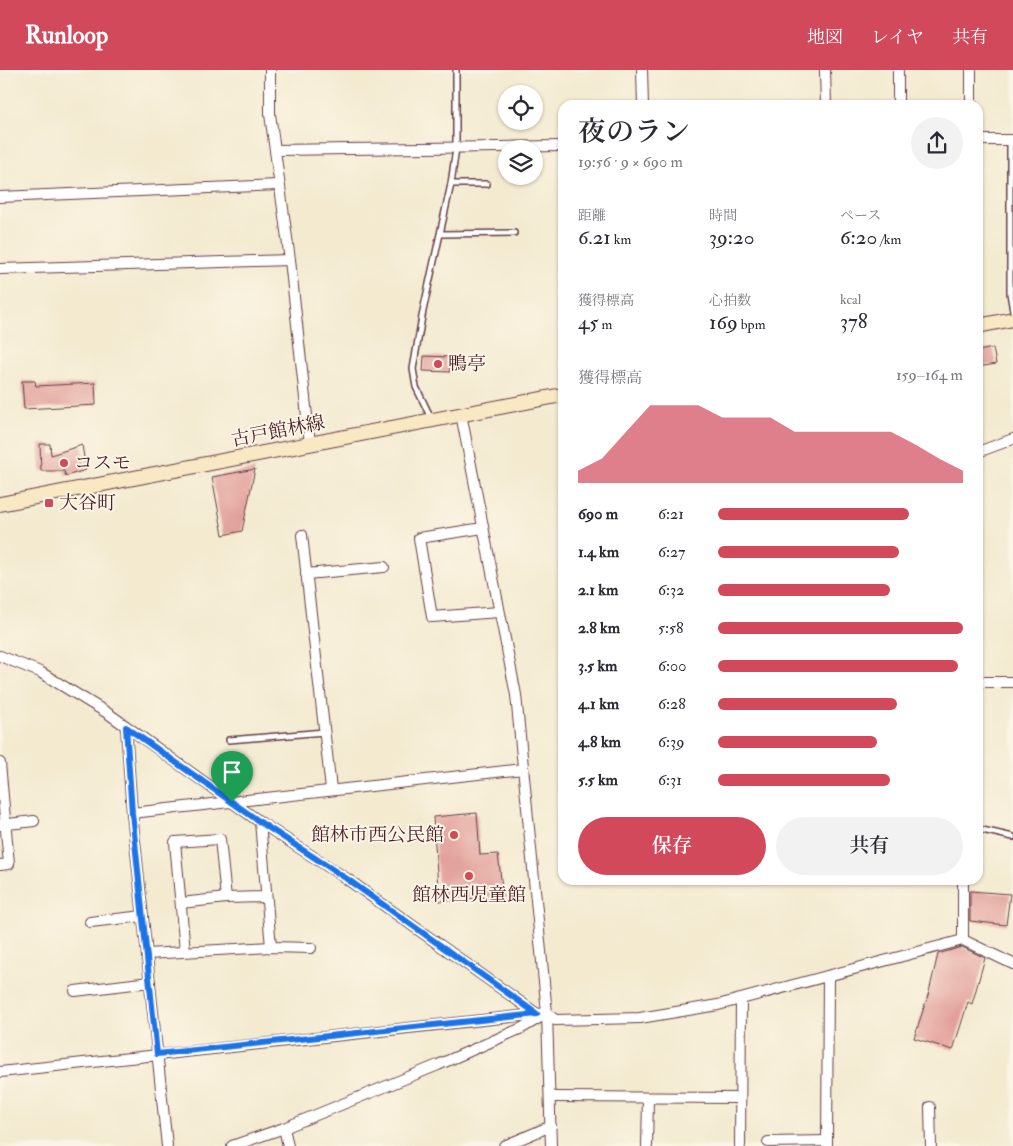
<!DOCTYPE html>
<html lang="ja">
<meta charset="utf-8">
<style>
body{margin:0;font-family:"IM FELL Double Pica","Noto Serif JP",serif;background:#f2f2f3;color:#2b2b33;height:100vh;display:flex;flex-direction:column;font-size:19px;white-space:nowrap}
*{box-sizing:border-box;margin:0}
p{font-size:16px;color:#7c7c81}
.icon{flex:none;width:28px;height:28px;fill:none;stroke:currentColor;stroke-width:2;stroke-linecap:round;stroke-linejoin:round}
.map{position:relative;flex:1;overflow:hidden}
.side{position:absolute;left:558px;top:30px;width:425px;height:785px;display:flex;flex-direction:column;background:#fff;border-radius:15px;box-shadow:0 1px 4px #0004}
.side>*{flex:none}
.controls{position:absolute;left:498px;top:15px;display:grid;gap:10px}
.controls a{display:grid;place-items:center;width:45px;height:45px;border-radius:50%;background:#fff;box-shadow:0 1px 4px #0004;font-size:25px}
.pin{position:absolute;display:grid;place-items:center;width:42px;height:42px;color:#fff;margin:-51px -21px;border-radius:50% 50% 50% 0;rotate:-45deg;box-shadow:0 0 5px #0007}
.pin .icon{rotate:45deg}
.round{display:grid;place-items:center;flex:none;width:52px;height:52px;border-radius:26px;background:#f2f2f3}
.summary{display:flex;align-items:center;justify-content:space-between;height:85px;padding:0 20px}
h1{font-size:28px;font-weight:600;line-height:38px}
.figures{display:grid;grid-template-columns:repeat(3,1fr);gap:8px;height:85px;padding:5px 20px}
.figures div{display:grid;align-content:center}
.figures b{font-size:21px;font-weight:600}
.figures small{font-size:14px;font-weight:400}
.figures p{font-size:14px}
.chart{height:140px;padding:10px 20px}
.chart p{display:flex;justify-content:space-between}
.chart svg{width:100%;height:90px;margin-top:5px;fill:#d1495b;opacity:.7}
.primary-button{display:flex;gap:10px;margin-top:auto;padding:10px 20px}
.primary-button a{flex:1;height:58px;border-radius:30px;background:#d1495b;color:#fff;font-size:20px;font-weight:600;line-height:58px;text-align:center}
.primary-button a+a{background:#f2f2f3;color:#2b2b33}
ul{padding:0 20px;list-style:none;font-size:16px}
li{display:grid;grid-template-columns:80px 60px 1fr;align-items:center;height:38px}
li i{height:12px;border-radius:6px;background:#d1495b}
header{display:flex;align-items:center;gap:30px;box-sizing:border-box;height:70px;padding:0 25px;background:#d1495b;color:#fff}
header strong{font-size:24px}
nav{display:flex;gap:28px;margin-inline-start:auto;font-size:18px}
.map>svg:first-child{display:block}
</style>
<header>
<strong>Runloop</strong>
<nav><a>地図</a><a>レイヤ</a><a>共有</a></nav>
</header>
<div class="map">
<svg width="1013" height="1076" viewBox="0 0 1013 1076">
<rect width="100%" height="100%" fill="#fcf5e5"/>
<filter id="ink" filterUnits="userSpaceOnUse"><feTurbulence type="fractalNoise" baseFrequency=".02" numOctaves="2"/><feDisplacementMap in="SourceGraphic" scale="10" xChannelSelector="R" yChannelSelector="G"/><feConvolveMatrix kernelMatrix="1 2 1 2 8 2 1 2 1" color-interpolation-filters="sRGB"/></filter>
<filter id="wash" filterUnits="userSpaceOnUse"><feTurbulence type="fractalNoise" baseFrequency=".0096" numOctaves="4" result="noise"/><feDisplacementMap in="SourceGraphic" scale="20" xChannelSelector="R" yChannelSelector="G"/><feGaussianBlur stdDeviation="1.12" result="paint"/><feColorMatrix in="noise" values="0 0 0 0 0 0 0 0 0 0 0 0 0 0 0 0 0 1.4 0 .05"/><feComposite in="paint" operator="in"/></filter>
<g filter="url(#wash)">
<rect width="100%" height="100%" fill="#f3ead0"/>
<g id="blocks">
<!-- building -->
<g fill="#e2a09b">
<path d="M 993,278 L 996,294 L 978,297 L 978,281 Z"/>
<path d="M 424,286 L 450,287 L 450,302 L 423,301 Z"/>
<path d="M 22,311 L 35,311 L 36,316 L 95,313 L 96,335 L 24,339 Z"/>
<path d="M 40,374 L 50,374 L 51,385 L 82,375 L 86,400 L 66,406 L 64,401 L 41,401 Z"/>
<path d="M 255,399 L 242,461 L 223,465 L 212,407 Z"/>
<path d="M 477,743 L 480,785 L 498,784 L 503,826 L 439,831 L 433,747 Z"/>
<path d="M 970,821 L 1010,824 L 1006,855 L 970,851 Z"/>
<path d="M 962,877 L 985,888 L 972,934 L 968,932 L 953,980 L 914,968 L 929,922 L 938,884 Z"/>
</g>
</g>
</g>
<g filter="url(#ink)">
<use href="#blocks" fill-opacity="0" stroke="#633d44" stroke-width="1"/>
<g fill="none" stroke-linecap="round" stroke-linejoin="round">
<!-- lane casing -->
<g stroke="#633d44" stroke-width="8">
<g id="lane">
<path d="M 1010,70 L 1010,223 L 1013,241"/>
<path d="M 451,114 L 487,114"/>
<path d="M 441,164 L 514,163"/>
<path d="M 431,348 L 416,317 L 413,299 L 423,241 L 451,114 L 456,78 L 456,0"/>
<path d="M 229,670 L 324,662"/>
<path d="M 978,759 L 1013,767"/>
</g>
</g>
<!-- street casing -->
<g stroke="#633d44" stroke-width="12">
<g id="street">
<path d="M 270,0 L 270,44 L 290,190 L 310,374"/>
<path d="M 642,0 L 643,35"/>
<path d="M 825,0 L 826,35"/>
<path d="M 898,0 L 898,35"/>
<path d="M 971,35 L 971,0"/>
<path d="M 978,70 L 1013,70"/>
<path d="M 275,80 L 562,76"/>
<path d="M 0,127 L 279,115"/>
<path d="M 0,199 L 290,190"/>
<path d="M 461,344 L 516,625 L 547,943 L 551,1076"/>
<path d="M 978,382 L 1013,369"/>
<path d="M 483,458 L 419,468 L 432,547 L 499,542"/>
<path d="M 302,465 L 331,719"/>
<path d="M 306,504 L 384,497"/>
<path d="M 0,586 L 40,602 L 109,644 L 260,752 L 347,809 L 537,944"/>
<path d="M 978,612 L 1013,612"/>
<path d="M 126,657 L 132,743 L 167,1076"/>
<path d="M 0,693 L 9,794 L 0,795"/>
<path d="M 132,743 L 523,699"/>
<path d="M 260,752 L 271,877"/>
<path d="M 0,755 L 34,751"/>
<path d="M 963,810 L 963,870"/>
<path d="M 181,833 L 226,828"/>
<path d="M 90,852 L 143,846"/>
<path d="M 185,881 L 175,772 L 220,769 L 226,828 L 266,827"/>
<path d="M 147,884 L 271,877 L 311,878"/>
<path d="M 75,921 L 150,912"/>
<path d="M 0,1002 L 547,943 L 555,950 L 640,948 L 718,935 L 963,870 L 1013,894"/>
<path d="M 551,1027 L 740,1028"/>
<path d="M 930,1037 L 931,1076"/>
<path d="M 284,1058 L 288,1076"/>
<path d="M 768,1072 L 827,1071"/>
<path d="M 232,1076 L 284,1058 L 438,995 L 522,958 L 544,945"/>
<path d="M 504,1076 L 551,1056"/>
<path d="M 647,1076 L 648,1028"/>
<path d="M 740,1076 L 741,929"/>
<path d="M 827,1076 L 828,906"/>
</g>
</g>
<!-- secondary casing -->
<g stroke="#633d44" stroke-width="16">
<g id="secondary">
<path d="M 978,256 L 1013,249"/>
<path d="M 0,434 L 562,325"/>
</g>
</g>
<!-- lane -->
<use href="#lane" stroke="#fff" stroke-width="5"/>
<!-- street -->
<use href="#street" stroke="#fff" stroke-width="10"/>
<!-- secondary -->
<use href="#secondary" stroke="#f8e8c3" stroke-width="14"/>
</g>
</g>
<g fill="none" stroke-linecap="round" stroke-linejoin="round" filter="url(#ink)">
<!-- route casing -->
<g stroke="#fff" stroke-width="10">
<path id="route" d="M 126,657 L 260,752 L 347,809 L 537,944 L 157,984 L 132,743 Z"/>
</g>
<!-- route -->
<use href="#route" stroke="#1a73e8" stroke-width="6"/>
</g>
<!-- markers -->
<g fill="#d1495b" stroke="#fcf5e5" stroke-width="2">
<circle cx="438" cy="294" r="5"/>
<circle cx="64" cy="393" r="5"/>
<rect x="44" y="428" width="10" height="10" rx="2.5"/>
<circle cx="454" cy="765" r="5"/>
<circle cx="469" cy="806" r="5"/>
</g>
<g text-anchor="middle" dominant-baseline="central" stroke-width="4" stroke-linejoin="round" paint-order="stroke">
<!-- poi labels -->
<g font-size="19" fill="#4a1f2b" stroke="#fcf5e5" text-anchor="start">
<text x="448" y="294">鴨亭</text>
<text x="74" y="393">コスモ</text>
<text x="59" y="433">大谷町</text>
<text x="444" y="765" text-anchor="end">館林市西公民館</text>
<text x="469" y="825" text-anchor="middle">館林西児童館</text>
</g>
<!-- street labels -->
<g font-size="19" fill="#4a1f2b" stroke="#fcf5e5">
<text transform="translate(278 361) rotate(-11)">古戸館林線</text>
</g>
</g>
</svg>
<div class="controls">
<a><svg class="icon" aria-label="locate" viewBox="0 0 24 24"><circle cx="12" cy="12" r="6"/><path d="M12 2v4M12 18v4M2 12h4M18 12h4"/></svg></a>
<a><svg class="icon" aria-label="layers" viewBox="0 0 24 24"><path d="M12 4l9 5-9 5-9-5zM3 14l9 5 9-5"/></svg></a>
</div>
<div class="pin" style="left:232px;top:732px;background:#1e9e55"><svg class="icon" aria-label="arrive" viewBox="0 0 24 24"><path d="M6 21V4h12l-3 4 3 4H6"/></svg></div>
<section class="side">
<div class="summary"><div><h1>夜のラン</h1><p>19:56 · 9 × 690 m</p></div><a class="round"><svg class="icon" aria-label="share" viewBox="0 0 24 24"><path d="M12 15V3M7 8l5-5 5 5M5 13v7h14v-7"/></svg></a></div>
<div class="figures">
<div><p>距離</p><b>6.21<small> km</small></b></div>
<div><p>時間</p><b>39:20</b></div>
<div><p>ペース</p><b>6:20<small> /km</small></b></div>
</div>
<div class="figures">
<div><p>獲得標高</p><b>45<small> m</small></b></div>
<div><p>心拍数</p><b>169<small> bpm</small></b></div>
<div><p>kcal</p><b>378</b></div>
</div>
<div class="chart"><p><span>獲得標高</span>159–164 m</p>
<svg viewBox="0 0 160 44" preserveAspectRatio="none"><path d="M0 44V38L10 32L20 19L30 6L40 6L50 6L60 12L70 12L80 12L90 19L100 19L110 19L120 19L130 19L140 25L150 32L160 38V44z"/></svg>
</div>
<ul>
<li><b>690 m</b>6:21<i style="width:78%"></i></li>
<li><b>1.4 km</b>6:27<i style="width:74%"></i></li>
<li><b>2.1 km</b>6:32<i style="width:70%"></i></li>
<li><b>2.8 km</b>5:58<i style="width:100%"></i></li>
<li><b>3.5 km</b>6:00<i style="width:98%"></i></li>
<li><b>4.1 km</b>6:28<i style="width:73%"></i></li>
<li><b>4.8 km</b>6:39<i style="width:65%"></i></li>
<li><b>5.5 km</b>6:31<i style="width:70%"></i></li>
</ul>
<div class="primary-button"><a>保存</a><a>共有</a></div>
</section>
</div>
